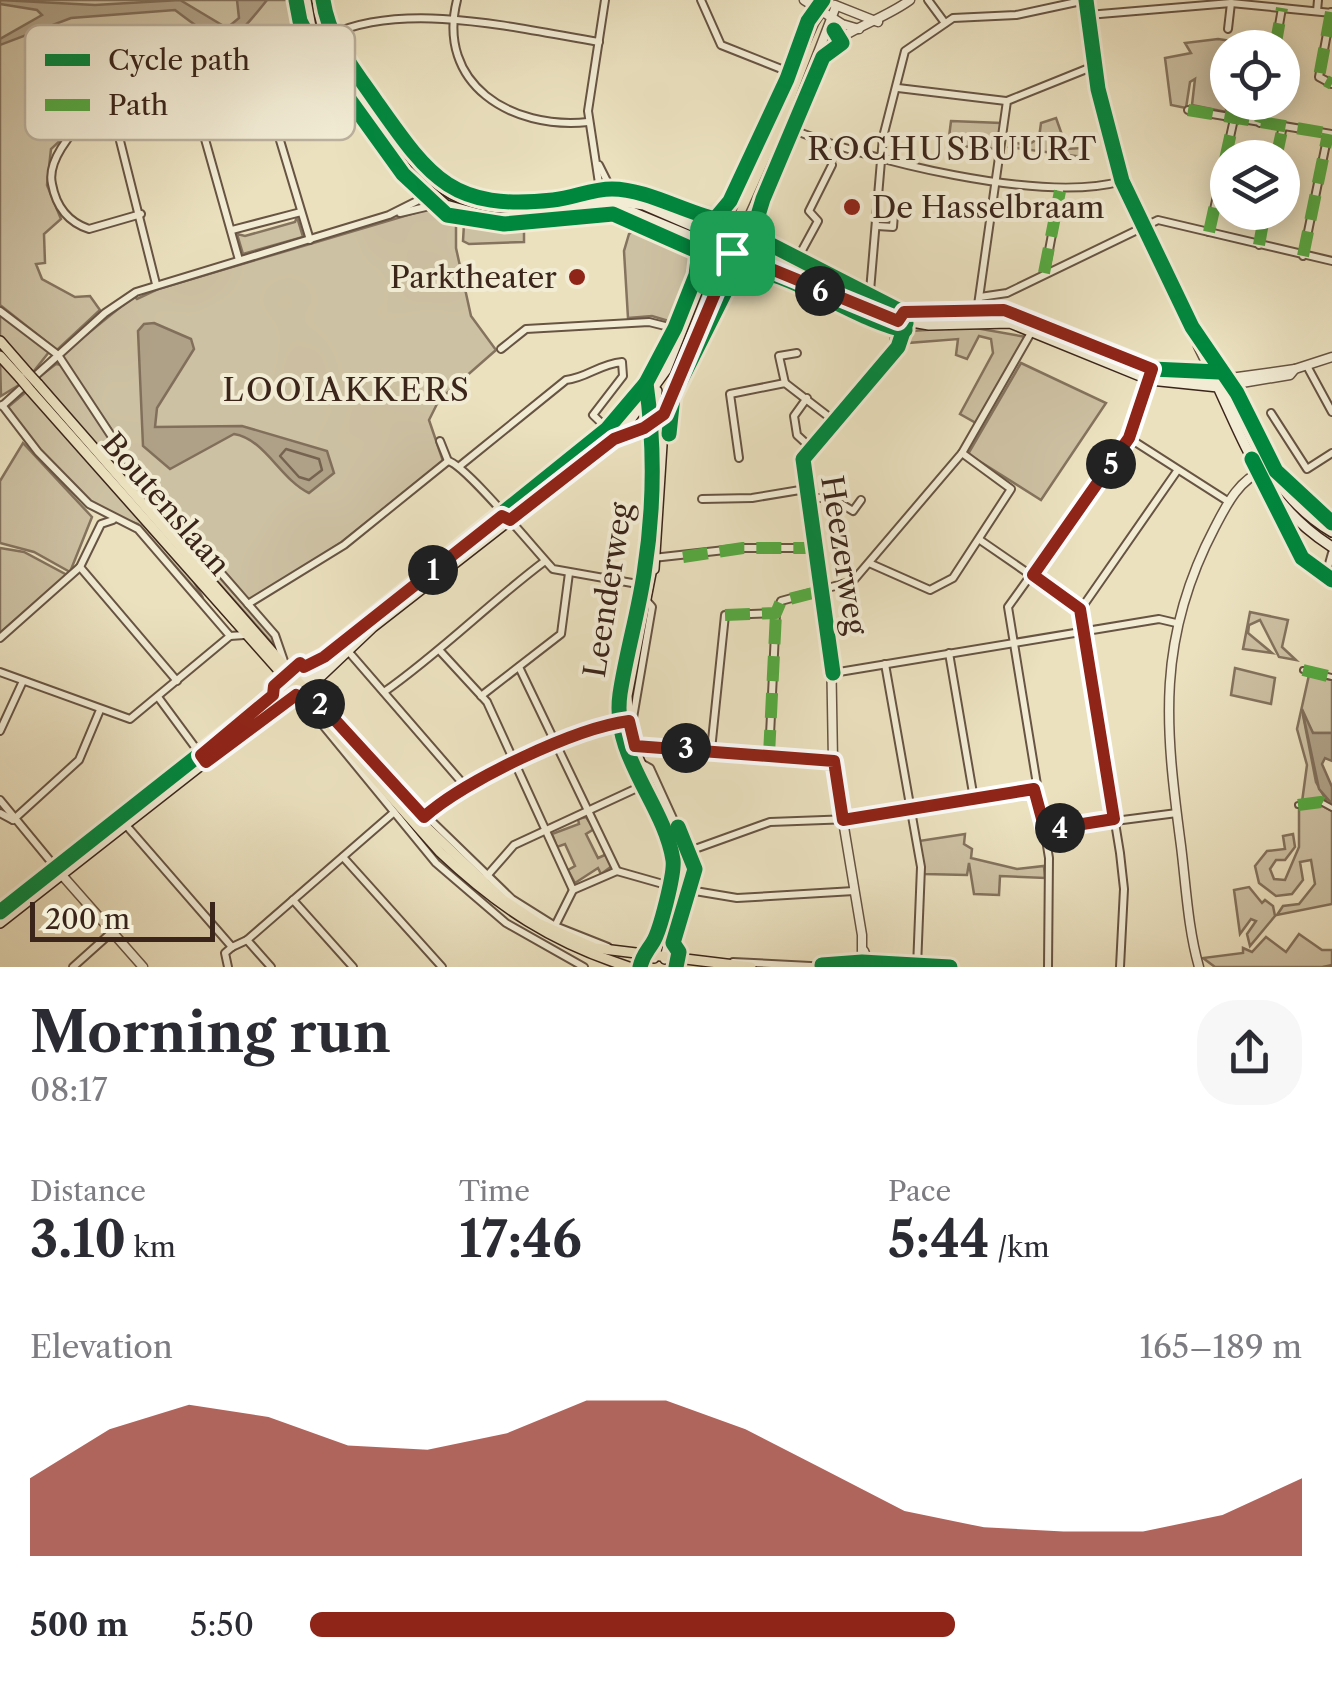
<!DOCTYPE html>
<meta charset="utf-8">
<style>
body{margin:0;font-family:"Libre Caslon Text",serif;background:#f7f7f7;color:#2b2b33;height:100vh;display:flex;flex-direction:column;font-size:38px;white-space:nowrap}
*{box-sizing:border-box;margin:0}
p{font-size:32px;color:#7c7c81}
.icon{flex:none;width:55px;height:55px;fill:none;stroke:currentColor;stroke-width:2;stroke-linecap:round;stroke-linejoin:round}
.map{position:relative;height:967px;overflow:hidden}
.drawer{display:flex;flex-direction:column;background:#fff;flex:1}
.drawer>*{flex:none}
.tools{position:absolute;left:1210px;top:30px;display:grid;gap:20px}
.tools a{display:grid;place-items:center;width:90px;height:90px;border-radius:50%;background:#fff;box-shadow:0 5px 25px #0003;font-size:50px}
.scale{position:absolute;left:30px;bottom:25px;width:185px;box-sizing:border-box;padding-left:10px;border:5px solid #3b251a;border-top:0;font-size:28px;line-height:35px;white-space:nowrap;color:#3b251a;-webkit-text-stroke:8px #f2ecd5;paint-order:stroke}
.pin{position:absolute;display:grid;place-items:center;width:85px;height:85px;color:#fff;margin:-42px;border-radius:20px;box-shadow:0 5px 15px #0006}
.km{position:absolute;width:50px;height:50px;margin:-25px;border-radius:50%;background:#222;color:#fff;font-size:28px;line-height:50px;text-align:center}
.round{display:grid;place-items:center;flex:none;width:105px;height:105px;border-radius:40px;background:#f7f7f7}
.overview{display:flex;align-items:center;justify-content:space-between;height:170px;padding:0 30px}
h1{font-size:55px;font-weight:700;line-height:75px}
.metrics{display:grid;grid-template-columns:repeat(3,1fr);gap:15px;height:170px;padding:10px 30px}
.metrics div{display:grid;align-content:center}
.metrics b{font-size:50px;font-weight:700}
.metrics small{font-size:28px;font-weight:400}
.metrics p{font-size:28px}
.chart{height:280px;padding:20px 30px}
.chart p{display:flex;justify-content:space-between}
.chart svg{width:100%;height:180px;margin-top:10px;fill:#8f2418;opacity:.7}
ul{padding:0 30px;list-style:none;font-size:32px}
li{display:grid;grid-template-columns:160px 120px 1fr;align-items:center;height:75px}
li i{height:25px;border-radius:12px;background:#8f2418}
.map>svg:first-child{display:block}
</style>
<div class="map">
<svg width="1332" height="967" viewBox="0 0 1332 967">
<rect width="100%" height="100%" fill="#ebe1bf"/>
<filter id="stains"><feTurbulence type="fractalNoise" baseFrequency=".002" numOctaves="4"/><feColorMatrix values="0 0 0 0 .2 0 0 0 0 .09 0 0 0 0 .02 0 0 0 .5 -.17"/></filter>
<radialGradient id="worn" r=".72"><stop offset=".6" stop-color="#630" stop-opacity="0"/><stop offset="1" stop-color="#630" stop-opacity=".3"/></radialGradient>
<!-- green -->
<g fill="#cdc1a3" stroke="#84735e" stroke-width="2.5">
<path d="M 0,0 L 293,0 L 294,28 L 239,53 L 161,60 L 113,91 L 51,149 L 47,185 L 61,219 L 44,234 L 45,263 L 36,264 L 42,279 L 75,297 L 90,296 L 100,310 L 57,350 L 0,305 Z"/>
<path d="M 1218,39 L 1252,44 L 1228,48 L 1226,112 L 1192,105 L 1195,79 L 1190,82 L 1186,108 L 1171,105 L 1165,58 L 1191,53 L 1185,43 Z"/>
<path d="M 1056,118 L 1067,149 L 1081,148 L 1083,157 L 1009,147 L 1010,142 L 1028,145 L 1039,138 L 1041,123 Z"/>
<path d="M 951,121 L 1001,123 L 997,149 L 948,145 Z"/>
<path d="M 428,209 L 456,221 L 456,248 L 471,316 L 496,350 L 439,400 L 429,420 L 443,461 L 342,542 L 247,603 L 155,494 L 62,357 L 65,352 L 134,296 L 137,299 L 158,289 Z"/>
<path d="M 297,217 L 303,237 L 243,254 L 237,234 L 245,236 L 295,222 Z"/>
<path d="M 464,224 L 524,226 L 524,242 L 469,244 L 463,241 Z"/>
<path d="M 634,231 L 669,239 L 693,256 L 689,282 L 672,322 L 652,316 L 628,318 L 624,251 L 629,234 Z"/>
<path d="M 0,314 L 49,352 L 34,371 L 39,377 L 56,364 L 62,365 L 162,513 L 274,638 L 278,650 L 0,336 Z"/>
<path d="M 970,327 L 1026,337 L 976,423 L 960,414 L 993,353 L 991,339 L 979,336 L 967,359 L 956,355 L 958,339 L 907,343 L 911,331 Z"/>
<path d="M 0,360 L 193,580 L 203,598 L 138,524 L 98,510 L 31,440 L 8,407 L 26,392 L 19,385 L 1,396 Z"/>
<path d="M 1021,363 L 1106,403 L 1041,500 L 968,454 Z"/>
<path d="M 23,443 L 92,517 L 70,572 L 34,552 L 0,543 L 0,481 Z"/>
<path d="M 0,548 L 24,552 L 67,575 L 0,633 Z"/>
<path d="M 1250,612 L 1288,620 L 1282,647 L 1296,660 L 1279,657 L 1260,620 L 1249,625 L 1248,633 L 1272,653 L 1243,649 Z"/>
<path d="M 1235,668 L 1275,678 L 1271,704 L 1231,695 Z"/>
<path d="M 1309,675 L 1332,680 L 1332,733 L 1313,733 L 1303,715 L 1316,782 L 1326,800 L 1302,802 L 1307,765 L 1297,729 Z"/>
<path d="M 1319,804 L 1332,811 L 1332,904 L 1277,915 L 1283,906 L 1299,904 L 1315,884 L 1311,860 L 1300,862 L 1303,880 L 1292,894 L 1276,896 L 1259,883 L 1255,866 L 1267,851 L 1285,849 L 1283,836 L 1293,834 L 1295,847 L 1285,860 L 1276,860 L 1270,869 L 1274,879 L 1285,880 L 1299,847 L 1299,808 Z"/>
<path d="M 586,817 L 594,829 L 586,834 L 598,858 L 607,854 L 612,866 L 601,874 L 598,868 L 575,883 L 568,870 L 575,866 L 565,844 L 557,847 L 552,834 L 579,824 L 578,819 Z"/>
<path d="M 965,834 L 964,844 L 972,849 L 971,858 L 1017,869 L 1044,866 L 1045,878 L 1000,876 L 999,895 L 974,894 L 969,863 L 967,875 L 924,874 L 919,841 Z"/>
<path d="M 1249,887 L 1262,903 L 1265,900 L 1273,906 L 1275,916 L 1250,946 L 1247,934 L 1256,921 L 1251,919 L 1240,934 L 1234,890 Z"/>
<path d="M 1299,934 L 1322,950 L 1332,950 L 1332,967 L 1215,967 L 1203,958 L 1243,953 L 1243,948 L 1252,952 L 1266,937 L 1286,952 Z"/>
</g>
<!-- water -->
<g fill="#afa187" stroke="#816f5b" stroke-width="2.5">
<path d="M 0,0 L 95,5 L 180,0 L 227,28 L 239,18 L 237,0 L 267,0 C 228,49 226,49 175,10 L 71,18 L 0,45 L 0,39 L 42,15 L 37,10 L 0,4 Z"/>
<path d="M 154,323 L 191,339 L 194,349 L 157,408 L 155,427 L 242,426 L 327,451 L 334,473 L 309,493 C 280,479 265,439 234,434 L 170,469 L 143,446 L 138,331 L 144,324 Z"/>
<path d="M 1302,709 L 1313,733 L 1332,733 L 1332,761 L 1325,758 L 1322,764 L 1332,787 L 1332,804 L 1319,789 Z"/>
</g>
<g fill="none" stroke-linecap="round" stroke-linejoin="round">
<!-- shore -->
<path stroke="#756350" stroke-width="2.5" d="M 286,449 L 319,459 L 322,470 L 309,480 L 299,477 L 280,456 Z"/>
<!-- stream -->
<path stroke="#816f5b" stroke-width="2.5" d="M 1323,967 L 1332,965"/>
<!-- minor-tunnel -->
<path stroke="#c8bb9e" stroke-width="6" stroke-dasharray="6 3" stroke-linecap="butt" d="M 832,165 L 838,152"/>
<!-- pedestrian casing -->
<g stroke="#675443" stroke-width="8">
<g id="pedestrian">
<path d="M 1303,670 L 1332,677"/>
<path d="M 1298,805 L 1321,802 L 1332,808"/>
</g>
</g>
<!-- minor casing -->
<g stroke="#675443" stroke-width="10">
<g id="minor">
<path d="M 457,0 C 436,84 511,130 588,122"/>
<path d="M 701,0 L 721,45 L 794,74"/>
<path d="M 928,0 L 945,23"/>
<path d="M 1317,11 L 1318,0"/>
<path d="M 1331,12 L 1319,77 L 1332,84"/>
<path d="M 1088,15 L 1231,3 L 1332,13"/>
<path d="M 1228,29 L 1231,3"/>
<path d="M 325,32 L 331,35 C 405,0 520,29 599,42"/>
<path d="M 1275,48 L 1282,8"/>
<path d="M 254,54 L 310,240"/>
<path d="M 183,61 L 239,260"/>
<path d="M 898,88 L 1006,101"/>
<path d="M 110,101 L 156,284"/>
<path d="M 1188,110 L 1332,134"/>
<path d="M 1260,123 L 1266,102"/>
<path d="M 789,128 C 865,160 1043,204 1122,181"/>
<path d="M 1276,158 L 1283,126"/>
<path d="M 599,165 L 618,203"/>
<path d="M 602,203 L 588,111 L 605,0"/>
<path d="M 400,213 L 443,203"/>
<path d="M 141,214 L 89,229 C 68,222 56,206 52,184 C 42,141 135,71 173,62 C 198,57 224,64 249,56 C 271,49 290,34 311,27"/>
<path d="M 877,226 L 893,227 L 894,214"/>
<path d="M 232,230 L 301,212"/>
<path d="M 1209,232 L 1234,119"/>
<path d="M 1259,245 L 1265,212"/>
<path d="M 1303,256 L 1328,134"/>
<path d="M 793,267 L 818,221 L 809,211 L 832,165"/>
<path d="M 1045,272 L 1060,191"/>
<path d="M 980,297 L 1007,293 L 1158,220 L 1332,261"/>
<path d="M 869,303 L 883,137 L 905,51 L 953,18 L 1016,15 L 1086,0"/>
<path d="M 0,311 L 58,355 L 141,481 L 275,635 L 285,664"/>
<path d="M 977,312 L 1007,101 L 1094,66"/>
<path d="M 501,349 L 526,329 L 649,322 L 681,330"/>
<path d="M 1307,366 L 1332,412"/>
<path d="M 785,383 L 779,356 L 797,353"/>
<path d="M 807,398 L 794,416 L 797,435 L 810,447"/>
<path d="M 2,405 L 38,452 L 89,504 L 138,529 L 230,636"/>
<path d="M 2,406 L 105,313 L 136,292 L 389,215 L 417,201 L 428,189"/>
<path d="M 1271,413 L 1307,469 L 1332,453"/>
<path d="M 610,431 L 643,395 L 671,349"/>
<path d="M 1129,438 L 1229,502"/>
<path d="M 440,441 L 448,461"/>
<path d="M 739,458 L 730,394 L 785,383 L 833,420"/>
<path d="M 448,461 C 465,464 535,550 553,569 L 649,586"/>
<path d="M 461,465 L 566,380 C 587,378 599,364 622,362 L 623,376 L 593,415 L 617,438"/>
<path d="M 702,499 L 752,498 L 806,489"/>
<path d="M 808,499 L 830,497 L 853,511 L 861,500"/>
<path d="M 1278,503 L 1302,558 L 1325,578 L 1332,553"/>
<path d="M 980,540 L 1080,609 L 1120,853 L 1124,889 L 1120,967"/>
<path d="M 653,558 L 743,548 L 813,548"/>
<path d="M 869,563 L 930,590 L 953,578 L 1011,489 L 962,453"/>
<path d="M 80,567 L 177,681"/>
<path d="M 248,604 L 344,545 L 448,461"/>
<path d="M 1081,609 L 1177,471"/>
<path d="M 0,638 L 80,567 L 101,524 L 113,520"/>
<path d="M 348,651 L 465,786"/>
<path d="M 441,652 L 487,702 L 573,890 L 617,871 L 519,667"/>
<path d="M 949,653 L 974,799"/>
<path d="M 885,664 L 921,867 L 917,967"/>
<path d="M 0,672 L 130,719 L 230,636 L 244,635"/>
<path d="M 833,673 L 1159,619 L 1176,623"/>
<path d="M 384,692 C 441,652 489,603 545,561"/>
<path d="M 481,696 L 561,634 L 569,573"/>
<path d="M 158,697 L 206,762"/>
<path d="M 317,718 L 436,863 L 506,923 L 584,967"/>
<path d="M 0,731 L 23,681"/>
<path d="M 635,746 L 833,761"/>
<path d="M 711,750 L 725,615 L 776,613 L 781,601 L 853,581 L 962,453 L 1032,331"/>
<path d="M 769,755 L 776,613"/>
<path d="M 641,763 L 650,768 L 676,825 L 674,838"/>
<path d="M 380,771 L 512,899 L 555,926 L 608,947"/>
<path d="M 0,800 L 61,874"/>
<path d="M 0,813 L 13,820"/>
<path d="M 424,817 L 465,786 L 589,730 L 633,718 L 652,607 L 646,600"/>
<path d="M 13,820 L 79,760 L 100,710"/>
<path d="M 125,824 L 232,947"/>
<path d="M 1045,830 L 1177,813"/>
<path d="M 681,854 L 770,822 L 851,819 L 1037,790"/>
<path d="M 343,857 L 442,967"/>
<path d="M 617,871 L 677,888 L 737,898 L 854,891"/>
<path d="M 486,877 L 514,845 L 648,783"/>
<path d="M 293,900 L 353,967"/>
<path d="M 555,926 L 573,890"/>
<path d="M 247,940 L 271,967"/>
<path d="M 232,947 L 247,940 L 392,814"/>
<path d="M 733,962 L 830,967"/>
<path d="M 73,967 L 112,932"/>
<path d="M 228,967 L 225,953 L 232,947"/>
<path d="M 1048,967 L 1049,858 L 1008,607 L 1129,438 L 1150,380"/>
</g>
</g>
<!-- tertiary casing -->
<g stroke="#675443" stroke-width="11">
<g id="tertiary">
<path d="M 804,0 L 842,24 L 859,29"/>
<path d="M 1086,0 C 1094,51 1098,101 1112,151 C 1135,230 1181,309 1223,379 L 1295,369"/>
<path d="M 835,5 L 878,22"/>
<path d="M 821,54 C 841,31 883,20 910,0"/>
<path d="M 720,235 L 814,23 L 828,2"/>
<path d="M 737,243 L 789,128 L 836,6"/>
<path d="M 1198,346 L 1218,387 L 1290,375 L 1295,369 L 1332,357"/>
<path d="M 61,874 L 143,967"/>
<path d="M 864,951 L 870,967"/>
<path d="M 862,967 L 862,935 L 833,761 L 831,647 L 803,459 L 898,347 L 904,316 L 898,321 L 893,351"/>
<path d="M 1199,967 C 1188,929 1186,886 1181,846 C 1165,726 1156,639 1215,527 C 1226,506 1239,479 1263,471"/>
</g>
</g>
<!-- secondary casing -->
<g stroke="#3b251a" stroke-width="12">
<g id="secondary">
<path d="M 306,0 L 311,27 L 325,53 L 407,170 L 446,205 L 494,218 L 603,209 L 632,212 L 889,318 L 929,325 L 1010,323 L 1150,380 L 1218,387 C 1249,454 1267,505 1332,547"/>
<path d="M 317,0 C 320,40 347,69 369,101 C 420,175 446,218 544,207 C 578,203 610,199 644,205 L 893,313 C 942,327 982,305 1033,324"/>
<path d="M 1134,369 L 1181,379 L 1223,379 C 1251,438 1273,497 1332,532"/>
<path d="M 657,391 L 655,406 L 661,440"/>
<path d="M 617,438 L 666,370 L 717,242"/>
<path d="M 653,563 L 627,696 L 630,739 L 685,866 L 665,959"/>
<path d="M 654,569 L 664,414"/>
<path d="M 270,709 L 290,688 L 324,667"/>
<path d="M 0,923 L 264,716 L 316,681 L 373,627 L 601,449 L 664,414 L 734,250"/>
<path d="M 654,958 L 680,872"/>
</g>
</g>
<!-- primary casing -->
<g stroke="#3b251a" stroke-width="12">
<g id="primary">
<path d="M 0,341 L 27,372"/>
<path d="M 0,356 L 20,378"/>
<path d="M 38,384 L 420,821 L 502,899 L 538,923 L 595,948 L 751,967"/>
<path d="M 30,390 L 440,852 C 498,907 553,943 629,967"/>
</g>
</g>
<!-- pedestrian -->
<use href="#pedestrian" stroke="#f2ecd5" stroke-width="4"/>
<!-- minor -->
<use href="#minor" stroke="#f2ecd5" stroke-width="6"/>
<!-- tertiary -->
<use href="#tertiary" stroke="#f2ecd5" stroke-width="8"/>
<!-- secondary -->
<use href="#secondary" stroke="#f2ecd5" stroke-width="9"/>
<!-- primary -->
<use href="#primary" stroke="#ebe1bf" stroke-width="9"/>
<!-- primary-bridge casing -->
<g stroke="#3b251a" stroke-width="12" stroke-linecap="butt">
<g id="primary-bridge">
<path d="M 27,372 L 38,384"/>
<path d="M 20,378 L 30,390"/>
</g>
</g>
<!-- primary-bridge -->
<use href="#primary-bridge" stroke="#ebe1bf" stroke-width="9"/>
<!-- quiet -->
<g stroke="#55aa42" stroke-width="12" stroke-dasharray="25 12" stroke-linecap="butt">
<path d="M 1331,12 L 1319,77 L 1332,84"/>
<path d="M 1275,48 L 1282,8"/>
<path d="M 1188,110 L 1332,134"/>
<path d="M 1260,123 L 1266,102"/>
<path d="M 1276,158 L 1283,126"/>
<path d="M 1209,232 L 1234,119"/>
<path d="M 1259,245 L 1265,212"/>
<path d="M 1303,256 L 1328,134"/>
<path d="M 1044,273 L 1060,191"/>
<path d="M 683,557 L 743,548 L 813,548"/>
<path d="M 725,615 L 776,613 L 781,601 L 821,591"/>
<path d="M 1303,670 L 1332,677"/>
<path d="M 769,755 L 776,613"/>
<path d="M 1298,805 L 1321,802 L 1332,808"/>
</g>
<!-- cycleway casing -->
<g stroke="#f2ecd5" stroke-width="21">
<g id="cycleway">
<path d="M 296,0 L 300,21 L 318,56 L 403,174 L 447,215 L 504,224 L 613,214 L 699,252"/>
<path d="M 323,0 C 329,40 353,68 375,100 C 430,178 451,211 553,200 C 574,198 591,189 612,189 C 645,189 682,211 715,219"/>
<path d="M 1086,0 L 1098,89 L 1122,181 L 1192,327 L 1237,393 L 1276,471 L 1332,523"/>
<path d="M 834,30 L 842,43 L 823,57 L 763,199 L 752,235 L 904,313 L 1004,310 L 1152,369 L 1219,372"/>
<path d="M 736,270 C 778,262 859,323 905,330"/>
<path d="M 669,434 L 673,396 L 736,270"/>
<path d="M 1252,459 L 1302,558 L 1332,580"/>
<path d="M 833,673 L 803,459 L 898,347 L 906,323"/>
<path d="M 0,912 L 261,706 L 273,695 L 273,686 L 300,663 L 304,667 L 324,657 L 607,429 L 646,383 L 675,328 L 696,275 L 699,252 L 715,219 L 730,201 L 787,79 L 808,21 L 823,0"/>
<path d="M 822,965 L 862,962 L 950,967"/>
<path d="M 640,967 C 643,954 647,952 653,942 C 660,931 675,873 673,860 C 664,803 611,757 620,694 C 626,654 638,614 644,574 C 654,511 655,446 646,383"/>
<path d="M 676,967 L 679,952 L 673,943 L 695,869 L 678,827"/>
</g>
</g>
<!-- cycleway -->
<use href="#cycleway" stroke="#00873e" stroke-width="15"/>
</g>
<g fill="none" stroke-linecap="round" stroke-linejoin="round">
<!-- route casing -->
<g stroke="#fff" stroke-width="20">
<path id="route" d="M 732,253 L 898,321 L 904,312 L 1004,310 L 1152,369 L 1129,438 L 1033,575 L 1080,609 L 1114,819 L 1045,830 L 1034,789 L 843,820 L 834,761 L 635,746 L 629,721 C 575,728 464,781 424,817 L 314,697 L 305,704 L 296,695 L 206,762 L 201,755 L 273,695 L 274,686 L 300,663 L 304,667 L 324,657 L 502,516 L 510,520 L 614,439 L 644,428 L 664,414 Z"/>
</g>
<!-- route -->
<use href="#route" stroke="#8f2418" stroke-width="12"/>
</g>
<!-- markers -->
<g fill="#8f2418" stroke="#f2ecd5" stroke-width="4">
<circle cx="852" cy="207" r="10"/>
<circle cx="577" cy="277" r="10"/>
</g>
<g text-anchor="middle" dominant-baseline="central" stroke-width="8" stroke-linejoin="round" paint-order="stroke">
<!-- poi labels -->
<g font-size="30" fill="#3b251a" stroke="#f2ecd5" text-anchor="start">
<text x="872" y="207">De Hasselbraam</text>
<text x="557" y="277" text-anchor="end">Parktheater</text>
</g>
<!-- street labels -->
<g font-size="30" fill="#3b251a" stroke="#f2ecd5">
<text transform="translate(166 504) rotate(49)">Boutenslaan</text>
<text transform="translate(844 555) rotate(81)">Heezerweg</text>
<text transform="translate(608 590) rotate(-81)">Leenderweg</text>
</g>
<!-- neighbourhood labels -->
<g font-size="32" letter-spacing="2.5" fill="#3b251a" stroke="#f2ecd5">
<text x="953" y="148">ROCHUSBUURT</text>
<text x="347" y="389">LOOIAKKERS</text>
</g>
</g>
<!-- legend -->
<rect x="25" y="25" width="330" height="115" rx="15" fill="#f2ecd5" stroke="#bbb09d" stroke-width="2.5"/>
<rect x="45" y="54" width="45" height="12" fill="#00873e"/>
<rect x="45" y="99" width="45" height="12" fill="#55aa42"/>
<g font-size="28" fill="#3b251a">
<text x="108" y="70">Cycle path</text>
<text x="108" y="115">Path</text>
</g>
<rect width="100%" height="100%" filter="url(#stains)"/>
<rect width="100%" height="100%" fill="url(#worn)"/>
</svg>
<div class="tools">
<a><svg class="icon" aria-label="locate" viewBox="0 0 24 24"><circle cx="12" cy="12" r="6"/><path d="M12 2v4M12 18v4M2 12h4M18 12h4"/></svg></a>
<a><svg class="icon" aria-label="layers" viewBox="0 0 24 24"><path d="M12 4l9 5-9 5-9-5zM3 14l9 5 9-5"/></svg></a>
</div>
<div class="scale">200 m</div>
<div class="pin" style="left:732px;top:253px;background:#1e9e55"><svg class="icon" aria-label="arrive" viewBox="0 0 24 24"><path d="M6 21V4h12l-3 4 3 4H6"/></svg></div>
<b class="km" style="left:433px;top:570px">1</b>
<b class="km" style="left:320px;top:704px">2</b>
<b class="km" style="left:686px;top:748px">3</b>
<b class="km" style="left:1060px;top:828px">4</b>
<b class="km" style="left:1111px;top:464px">5</b>
<b class="km" style="left:820px;top:291px">6</b>
</div>
<section class="drawer">
<div class="overview"><div><h1>Morning run</h1><p>08:17</p></div><a class="round"><svg class="icon" aria-label="share" viewBox="0 0 24 24"><path d="M12 15V3M7 8l5-5 5 5M5 13v7h14v-7"/></svg></a></div>
<div class="metrics">
<div><p>Distance</p><b>3.10<small> km</small></b></div>
<div><p>Time</p><b>17:46</b></div>
<div><p>Pace</p><b>5:44<small> /km</small></b></div>
</div>
<div class="chart"><p><span>Elevation</span>165–189 m</p>
<svg viewBox="0 0 160 44" preserveAspectRatio="none"><path d="M0 44V25L10 13L20 7L30 10L40 17L50 18L60 14L70 6L80 6L90 13L100 23L110 33L120 37L130 38L140 38L150 34L160 25V44z"/></svg>
</div>
<ul>
<li><b>500 m</b>5:50<i style="width:65%"></i></li>
</ul>
</section>
